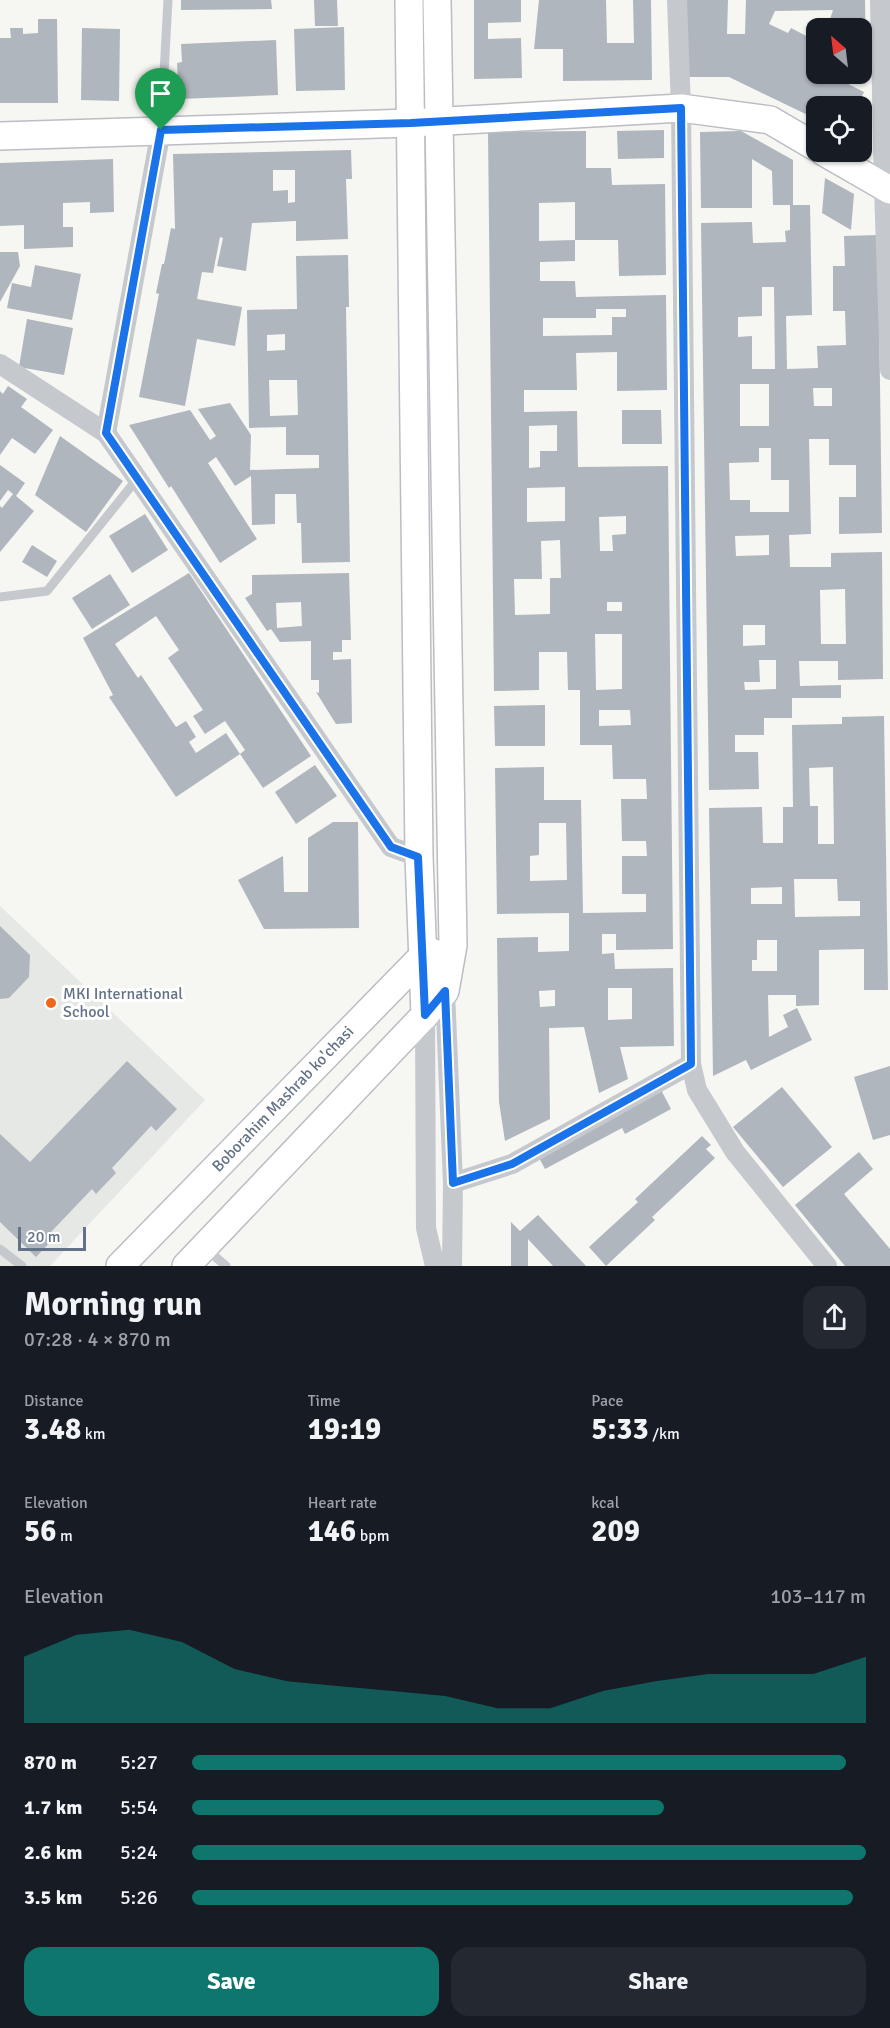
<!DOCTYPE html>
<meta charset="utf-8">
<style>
body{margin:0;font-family:Signika,sans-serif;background:#242831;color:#f1f3f6;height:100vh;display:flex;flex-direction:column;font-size:22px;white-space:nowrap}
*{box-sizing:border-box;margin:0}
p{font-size:20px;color:#9ea1a6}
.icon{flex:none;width:33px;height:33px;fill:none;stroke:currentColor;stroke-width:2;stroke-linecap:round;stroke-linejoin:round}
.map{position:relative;height:1266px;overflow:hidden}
.sheet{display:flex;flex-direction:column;background:#171b24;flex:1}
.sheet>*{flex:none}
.needle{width:39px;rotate:332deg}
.tools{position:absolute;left:806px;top:18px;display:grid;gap:12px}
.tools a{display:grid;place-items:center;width:66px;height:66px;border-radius:12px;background:#171b24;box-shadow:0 2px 4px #0004;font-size:30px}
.scale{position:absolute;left:18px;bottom:15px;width:68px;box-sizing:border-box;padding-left:6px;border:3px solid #637286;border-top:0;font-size:16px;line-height:21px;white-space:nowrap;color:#637286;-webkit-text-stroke:4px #fff;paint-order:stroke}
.pin{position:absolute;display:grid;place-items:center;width:51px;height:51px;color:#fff;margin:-62px -26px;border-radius:50% 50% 50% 0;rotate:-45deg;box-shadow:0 0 6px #0007}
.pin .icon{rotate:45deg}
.round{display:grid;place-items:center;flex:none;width:63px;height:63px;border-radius:18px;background:#242831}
.head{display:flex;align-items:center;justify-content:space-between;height:102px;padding:0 24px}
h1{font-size:33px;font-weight:800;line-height:45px}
.figures{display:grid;grid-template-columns:repeat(3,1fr);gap:9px;height:102px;padding:6px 24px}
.figures div{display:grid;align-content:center}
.figures b{font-size:30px;font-weight:800}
.figures small{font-size:16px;font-weight:400}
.figures p{font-size:16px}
.chart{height:168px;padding:12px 24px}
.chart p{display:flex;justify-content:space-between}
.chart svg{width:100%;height:108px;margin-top:6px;fill:#0f766e;opacity:.7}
.cta{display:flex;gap:12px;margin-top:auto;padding:12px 24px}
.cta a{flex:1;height:69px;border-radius:18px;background:#0f766e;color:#fff;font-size:24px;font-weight:800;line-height:69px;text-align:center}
.cta a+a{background:#242831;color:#f1f3f6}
ul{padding:0 24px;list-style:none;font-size:20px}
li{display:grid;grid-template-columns:96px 72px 1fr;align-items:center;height:45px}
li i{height:15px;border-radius:8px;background:#0f766e}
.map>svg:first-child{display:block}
</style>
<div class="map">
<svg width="890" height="1266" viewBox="0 0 890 1266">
<rect width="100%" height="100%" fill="#f6f6f2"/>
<!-- built -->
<path fill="#e6e8e6" d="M 0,906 L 205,1100 L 50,1266 L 0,1266 Z"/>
<!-- building -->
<g fill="#b0b6bd" fill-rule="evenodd">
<path d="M 181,0 L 271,0 L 272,9 L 181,10 Z"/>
<path d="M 314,0 L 337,0 L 338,26 L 315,26 Z"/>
<path d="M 474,0 L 521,0 L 521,22 L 488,23 L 488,39 L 521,38 L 522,78 L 474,79 Z"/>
<path d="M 539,0 L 606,0 L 607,43 L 634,43 L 633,0 L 651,0 L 652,80 L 563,81 L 563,49 L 534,49 Z"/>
<path d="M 681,0 L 728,0 L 727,34 L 745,34 L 746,0 L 865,0 L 866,64 L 861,65 L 861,28 L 827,28 L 833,10 L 775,11 L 769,24 L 788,33 L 791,28 L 816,41 L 816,50 L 809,64 L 816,67 L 816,74 L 828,74 L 864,92 L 857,106 L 816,106 L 816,119 L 729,77 L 682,77 Z"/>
<path d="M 38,19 L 57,19 L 58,103 L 0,103 L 0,38 L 11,38 L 10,28 L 23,28 L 23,34 L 38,33 Z"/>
<path d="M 344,27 L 345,90 L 296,91 L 294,29 Z"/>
<path d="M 82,28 L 120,29 L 119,101 L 81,100 Z"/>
<path d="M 276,40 L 278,95 L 179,99 L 177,63 L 182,62 L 181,44 Z"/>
<path d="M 664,130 L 664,158 L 618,159 L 617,131 Z"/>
<path d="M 586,131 L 586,168 L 611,168 L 612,185 L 665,184 L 666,275 L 619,276 L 618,240 L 575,240 L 575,202 L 539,203 L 539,241 L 575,240 L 575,261 L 540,262 L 540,281 L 575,281 L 576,297 L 666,295 L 667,390 L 617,391 L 617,352 L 576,353 L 577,390 L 524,390 L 524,412 L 577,411 L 578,467 L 668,466 L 673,949 L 616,950 L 616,934 L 602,934 L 602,954 L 614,953 L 615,969 L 673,968 L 674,1046 L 620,1047 L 628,1079 L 599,1093 L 584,1027 L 549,1028 L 550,1119 L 505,1141 L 499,1102 L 497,938 L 538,937 L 538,952 L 569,951 L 569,913 L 497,914 L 495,768 L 544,767 L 544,800 L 581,800 L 583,913 L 646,912 L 646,894 L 622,894 L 622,856 L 647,856 L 646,841 L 622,841 L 621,799 L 647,799 L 646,779 L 613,779 L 612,745 L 580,745 L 580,690 L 568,690 L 567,652 L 539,652 L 539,690 L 494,691 L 488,132 ZM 596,309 L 626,309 L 626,317 L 612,317 L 612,335 L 543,336 L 543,318 L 596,318 ZM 557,425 L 557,451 L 540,451 L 540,467 L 529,468 L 529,426 ZM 565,487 L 565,521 L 527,522 L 527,488 ZM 626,516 L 626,534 L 612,535 L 613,551 L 600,551 L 599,517 ZM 560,540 L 561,578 L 550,578 L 550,614 L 515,615 L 514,579 L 542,579 L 541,541 ZM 607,602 L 622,602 L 622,611 L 607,611 ZM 595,634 L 622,634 L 622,689 L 596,690 ZM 599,710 L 630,710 L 631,725 L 599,726 ZM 539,823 L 566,823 L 567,880 L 530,881 L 530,856 L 539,855 ZM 608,988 L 632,988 L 632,1019 L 608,1020 ZM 555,990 L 555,1006 L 540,1007 L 539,991 Z"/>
<path d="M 741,131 L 793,160 L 793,205 L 810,205 L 812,315 L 786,316 L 787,369 L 818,368 L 817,346 L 846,345 L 845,311 L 833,311 L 833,266 L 845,266 L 844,236 L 878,235 L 882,533 L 839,534 L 839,497 L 856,497 L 856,465 L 829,465 L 829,439 L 809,439 L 811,534 L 789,535 L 790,567 L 831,567 L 831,553 L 882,552 L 883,679 L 838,680 L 838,661 L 799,661 L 800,686 L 841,685 L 841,698 L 792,698 L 792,718 L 764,718 L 764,735 L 735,735 L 735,752 L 758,752 L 759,789 L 709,790 L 701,223 L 752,222 L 753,243 L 786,242 L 785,231 L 790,230 L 790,205 L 773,205 L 772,171 L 752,159 L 752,208 L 701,208 L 700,132 ZM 762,287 L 774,287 L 775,369 L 752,369 L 752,336 L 738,337 L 738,317 L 762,316 ZM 740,384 L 769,384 L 769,426 L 740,426 ZM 813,388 L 832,388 L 832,406 L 814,406 ZM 759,448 L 771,448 L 771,480 L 789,480 L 789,512 L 750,512 L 750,500 L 730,500 L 729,463 L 759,462 ZM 769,535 L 769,555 L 736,556 L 735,536 ZM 845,589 L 846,644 L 821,644 L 820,590 ZM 743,625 L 765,625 L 765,645 L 743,646 ZM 759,660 L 776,660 L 776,689 L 745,690 L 744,682 L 760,682 Z"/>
<path d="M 351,150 L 352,179 L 346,179 L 348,239 L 296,241 L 296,221 L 252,223 L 246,271 L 217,266 L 223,238 L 220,237 L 213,273 L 202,272 L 197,299 L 242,307 L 235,346 L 197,339 L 185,406 L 139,397 L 159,294 L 156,293 L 162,264 L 164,264 L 171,228 L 175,229 L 173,154 ZM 273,170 L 295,170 L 295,202 L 288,203 L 288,190 L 273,191 Z"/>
<path d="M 113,159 L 114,212 L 90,213 L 90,202 L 63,203 L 63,227 L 73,227 L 73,247 L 24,249 L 24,225 L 0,226 L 0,163 Z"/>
<path d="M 825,178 L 854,194 L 851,230 L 822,213 Z"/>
<path d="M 0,252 L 18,252 L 20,266 L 0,302 Z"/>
<path d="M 348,255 L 349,307 L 346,307 L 350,562 L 302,563 L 301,523 L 297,523 L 296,494 L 275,494 L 275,524 L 252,525 L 251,476 L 235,486 L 216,457 L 208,463 L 257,539 L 220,563 L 171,486 L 169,488 L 129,425 L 190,410 L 210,440 L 216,436 L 198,409 L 230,403 L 251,435 L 250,470 L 319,468 L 319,455 L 286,455 L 286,427 L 249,428 L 247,310 L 297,309 L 296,256 ZM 285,334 L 285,350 L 267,351 L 267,335 ZM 269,380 L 297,380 L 298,415 L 270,416 Z"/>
<path d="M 35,265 L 81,274 L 72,320 L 7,308 L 12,283 L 31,287 Z"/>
<path d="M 27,319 L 73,328 L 64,375 L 19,367 Z"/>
<path d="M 8,386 L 27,399 L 21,407 L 53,430 L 35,454 L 12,438 L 0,455 L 0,391 L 3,394 Z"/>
<path d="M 622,410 L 661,410 L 662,444 L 622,444 Z"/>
<path d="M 60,436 L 123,481 L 86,532 L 35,495 Z"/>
<path d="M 0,465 L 25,483 L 16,496 L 34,511 L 0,552 L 0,506 L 2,508 L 13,494 L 8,490 L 0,501 Z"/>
<path d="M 145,514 L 168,550 L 132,573 L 109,536 Z"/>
<path d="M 32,545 L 57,561 L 47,577 L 22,562 Z"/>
<path d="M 189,573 L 311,756 L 263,788 L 240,754 L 245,750 L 225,721 L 205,734 L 193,716 L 203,710 L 168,658 L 179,650 L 156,616 L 115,644 L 138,678 L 141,675 L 176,727 L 186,721 L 196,737 L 189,742 L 196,753 L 226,733 L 240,754 L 176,797 L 109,697 L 113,695 L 83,638 Z"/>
<path d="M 349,573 L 351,640 L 342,640 L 342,652 L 333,652 L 333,660 L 351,659 L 352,723 L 336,724 L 316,692 L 319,693 L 319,680 L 311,680 L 311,641 L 280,642 L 271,629 L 267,631 L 245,598 L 252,594 L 252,575 ZM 301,602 L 302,626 L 277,628 L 276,603 Z"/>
<path d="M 110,574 L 130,605 L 92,629 L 72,598 Z"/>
<path d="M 545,705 L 545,746 L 495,746 L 494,706 Z"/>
<path d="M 884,716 L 888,990 L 864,990 L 864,949 L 819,950 L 819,1005 L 796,1006 L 796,995 L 768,995 L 769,1037 L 788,1027 L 783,1015 L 797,1008 L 812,1040 L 751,1070 L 746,1060 L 713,1076 L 709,808 L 762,807 L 763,843 L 783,843 L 783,807 L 793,807 L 792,725 L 842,724 L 842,717 ZM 833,767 L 834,844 L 818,844 L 818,806 L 810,806 L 809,768 ZM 794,879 L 837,879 L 838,901 L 860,901 L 860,916 L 795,917 ZM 782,887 L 782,904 L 751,904 L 751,888 ZM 757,940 L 777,940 L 777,971 L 752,971 L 752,960 L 757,960 Z"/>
<path d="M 315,765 L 337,796 L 296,824 L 275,792 Z"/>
<path d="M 333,822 L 358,822 L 359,928 L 264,929 L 238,880 L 283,856 L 284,892 L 308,892 L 308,838 Z"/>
<path d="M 0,926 L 30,955 L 29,977 L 9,998 L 0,999 Z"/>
<path d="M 127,1061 L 177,1109 L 156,1131 L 151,1126 L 112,1168 L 116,1173 L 96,1194 L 92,1189 L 51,1232 L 56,1236 L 36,1257 L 0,1222 L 0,1134 L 30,1162 Z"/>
<path d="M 890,1066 L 890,1135 L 873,1140 L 854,1077 Z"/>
<path d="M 782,1087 L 832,1147 L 783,1187 L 733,1127 Z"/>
<path d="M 660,1088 L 671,1109 L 625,1134 L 622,1128 L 545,1169 L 537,1154 Z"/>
<path d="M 702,1136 L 711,1145 L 706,1149 L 715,1158 L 652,1217 L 655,1220 L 606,1266 L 589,1247 L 638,1202 L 635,1199 Z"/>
<path d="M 859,1152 L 873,1169 L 844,1194 L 890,1249 L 890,1266 L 845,1266 L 795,1205 Z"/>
<path d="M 538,1215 L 586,1266 L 553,1266 L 528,1239 L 528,1266 L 511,1266 L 511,1222 L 520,1231 Z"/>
</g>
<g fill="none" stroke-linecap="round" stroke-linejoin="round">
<!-- secondary casing -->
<g stroke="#babdc3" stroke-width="30">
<g id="secondary">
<path d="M 409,0 L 419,857 L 425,1015"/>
<path d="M 0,136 L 411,123 L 681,108 L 770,120 L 816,147"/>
<path d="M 824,152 L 890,190"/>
<path d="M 120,1266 L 423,956 L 432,952"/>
<path d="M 186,1266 L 425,1015 L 445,991 L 453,945 L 437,0"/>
</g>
</g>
<!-- lane -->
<g stroke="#c5c8cc" stroke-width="9">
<path d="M 161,129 L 168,0"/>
<path d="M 0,597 L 47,591 L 137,479"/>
<path d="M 205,1248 L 226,1266"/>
<path d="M 0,1249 L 22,1266"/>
</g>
<!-- street -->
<g stroke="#c5c8cc" stroke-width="20">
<path d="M 677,0 L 681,108 L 691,1064 L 697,1090 L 735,1152 L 827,1266"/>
<path d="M 880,0 L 884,187 L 890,370"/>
<path d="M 0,364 L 106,433 L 391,847 L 419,857"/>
<path d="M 106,433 L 161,130"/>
<path d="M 445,991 L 453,1183 L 452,1266"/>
<path d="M 425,1015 L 426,1228 L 435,1266"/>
<path d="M 453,1183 L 512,1164 L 691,1064"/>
</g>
<!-- secondary -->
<use href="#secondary" stroke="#fff" stroke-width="27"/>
</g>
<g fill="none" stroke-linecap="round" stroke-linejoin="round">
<!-- route casing -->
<g stroke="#fff" stroke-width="12">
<path id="route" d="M 681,108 L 691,1064 L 512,1164 L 453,1183 L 445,991 L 425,1015 L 418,857 L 391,847 L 106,433 L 161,130 L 411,123 Z"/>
</g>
<!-- route -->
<use href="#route" stroke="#1a73e8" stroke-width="8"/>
</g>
<!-- markers -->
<circle fill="#f16618" stroke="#fff" stroke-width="2" cx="51" cy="1003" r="6"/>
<g text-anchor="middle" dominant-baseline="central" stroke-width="6" stroke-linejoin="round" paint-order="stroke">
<!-- poi labels -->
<g font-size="16" fill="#637286" stroke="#fff" text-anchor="start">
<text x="63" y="994">MKI International<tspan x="63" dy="18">School</tspan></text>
</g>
<!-- street labels -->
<g font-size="16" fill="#637286" stroke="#fff">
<text transform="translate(283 1099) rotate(-46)">Boborahim Mashrab ko'chasi</text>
</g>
</g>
</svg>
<div class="tools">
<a><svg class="needle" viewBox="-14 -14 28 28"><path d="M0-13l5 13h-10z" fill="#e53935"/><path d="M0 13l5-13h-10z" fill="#9ea1a6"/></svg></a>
<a><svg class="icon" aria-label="locate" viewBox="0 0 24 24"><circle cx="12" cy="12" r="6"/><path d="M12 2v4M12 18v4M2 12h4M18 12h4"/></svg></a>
</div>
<div class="scale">20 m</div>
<div class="pin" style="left:161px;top:130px;background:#1e9e55"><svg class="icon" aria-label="arrive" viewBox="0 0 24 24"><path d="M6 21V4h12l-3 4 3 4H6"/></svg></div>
</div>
<section class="sheet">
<div class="head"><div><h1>Morning run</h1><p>07:28 · 4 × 870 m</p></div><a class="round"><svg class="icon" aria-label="share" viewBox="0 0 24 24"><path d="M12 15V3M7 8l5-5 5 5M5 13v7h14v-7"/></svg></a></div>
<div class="figures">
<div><p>Distance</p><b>3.48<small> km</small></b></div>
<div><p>Time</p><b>19:19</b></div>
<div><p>Pace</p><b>5:33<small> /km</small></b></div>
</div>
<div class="figures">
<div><p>Elevation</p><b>56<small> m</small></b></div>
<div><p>Heart rate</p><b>146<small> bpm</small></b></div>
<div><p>kcal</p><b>209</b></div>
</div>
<div class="chart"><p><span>Elevation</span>103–117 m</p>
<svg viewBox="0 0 160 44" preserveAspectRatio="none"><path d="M0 44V17L10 8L20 6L30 11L40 22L50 27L60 29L70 31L80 33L90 38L100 38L110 31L120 27L130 24L140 24L150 24L160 17V44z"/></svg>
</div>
<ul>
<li><b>870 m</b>5:27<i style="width:97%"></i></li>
<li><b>1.7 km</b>5:54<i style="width:70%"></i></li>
<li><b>2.6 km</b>5:24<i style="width:100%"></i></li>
<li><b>3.5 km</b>5:26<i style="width:98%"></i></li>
</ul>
<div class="cta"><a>Save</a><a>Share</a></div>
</section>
